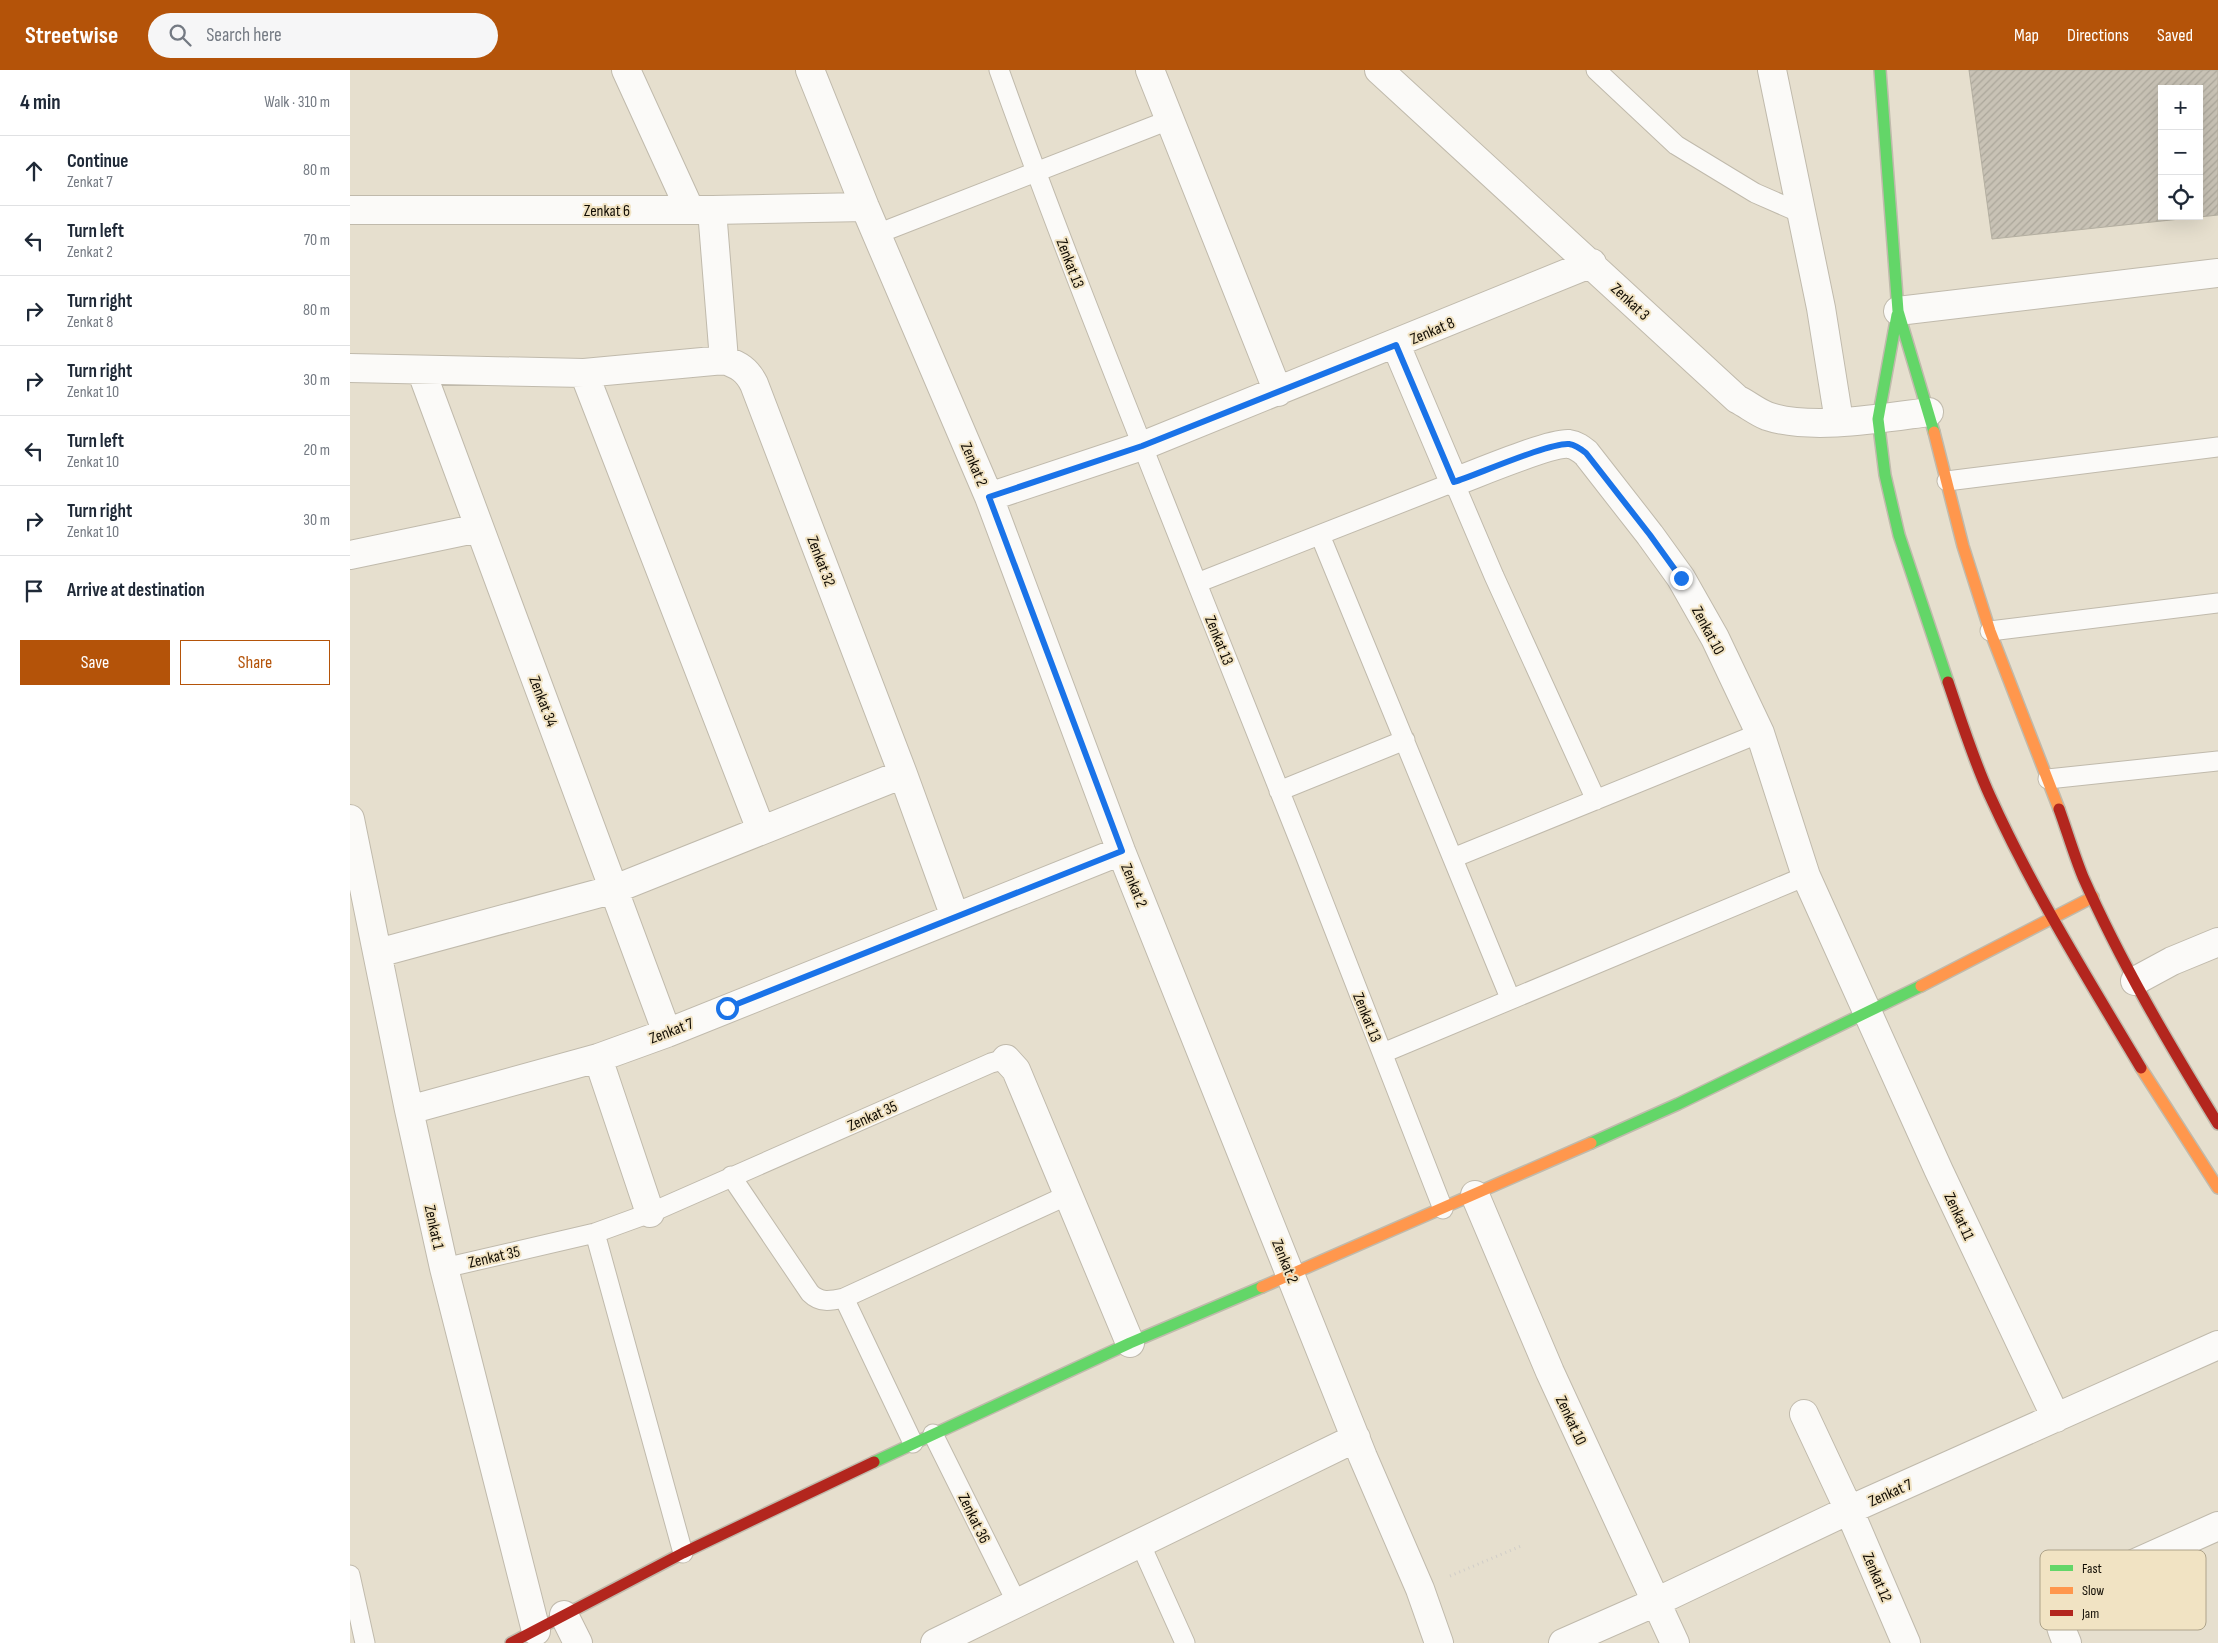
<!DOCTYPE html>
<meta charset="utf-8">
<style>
:root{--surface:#fff;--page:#f6f6f7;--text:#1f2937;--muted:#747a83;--line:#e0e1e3;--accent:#b45309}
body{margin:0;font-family:"Sofia Sans Condensed",sans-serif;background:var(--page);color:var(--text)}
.controls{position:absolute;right:15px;top:15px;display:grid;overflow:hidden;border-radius:0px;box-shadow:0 5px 20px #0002}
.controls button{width:45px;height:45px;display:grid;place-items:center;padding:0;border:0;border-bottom:1px solid var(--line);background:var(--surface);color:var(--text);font:25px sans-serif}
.stop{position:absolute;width:15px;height:15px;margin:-11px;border:4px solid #1a73e8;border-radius:50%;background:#fff}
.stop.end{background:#1a73e8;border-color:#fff;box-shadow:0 1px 5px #0008}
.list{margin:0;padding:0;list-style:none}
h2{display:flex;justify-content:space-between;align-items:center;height:65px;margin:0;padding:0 20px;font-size:21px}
h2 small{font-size:16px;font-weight:400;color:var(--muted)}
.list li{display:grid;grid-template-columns:32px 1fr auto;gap:15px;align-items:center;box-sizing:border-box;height:70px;padding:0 20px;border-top:1px solid var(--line)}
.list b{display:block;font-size:19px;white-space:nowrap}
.list p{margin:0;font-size:16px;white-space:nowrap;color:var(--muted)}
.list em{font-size:16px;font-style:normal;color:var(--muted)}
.actions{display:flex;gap:10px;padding:15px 20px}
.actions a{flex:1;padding:11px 0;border:1px solid var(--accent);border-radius:0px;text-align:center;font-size:18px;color:var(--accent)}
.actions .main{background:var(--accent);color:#fff}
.icon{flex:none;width:28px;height:28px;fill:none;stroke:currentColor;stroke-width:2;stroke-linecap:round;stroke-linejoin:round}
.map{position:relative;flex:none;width:1868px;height:1573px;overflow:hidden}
header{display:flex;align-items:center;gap:30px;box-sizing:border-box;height:70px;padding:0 25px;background:var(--accent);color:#fff}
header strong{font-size:24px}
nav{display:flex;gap:28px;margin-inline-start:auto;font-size:18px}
.search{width:350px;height:45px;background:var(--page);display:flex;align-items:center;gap:12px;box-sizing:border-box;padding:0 18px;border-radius:28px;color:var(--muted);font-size:19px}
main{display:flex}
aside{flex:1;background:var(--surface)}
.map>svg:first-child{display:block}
</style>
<header>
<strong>Streetwise</strong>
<div class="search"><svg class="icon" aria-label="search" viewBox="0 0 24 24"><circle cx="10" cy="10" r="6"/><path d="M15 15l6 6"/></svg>Search here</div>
<nav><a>Map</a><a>Directions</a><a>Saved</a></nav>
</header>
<main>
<aside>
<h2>4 min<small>Walk · 310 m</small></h2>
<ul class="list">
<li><svg class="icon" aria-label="ahead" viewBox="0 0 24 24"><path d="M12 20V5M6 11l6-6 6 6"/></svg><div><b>Continue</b><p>Zenkat 7</p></div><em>80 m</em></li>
<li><svg class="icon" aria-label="left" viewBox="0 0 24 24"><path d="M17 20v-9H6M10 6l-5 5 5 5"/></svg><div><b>Turn left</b><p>Zenkat 2</p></div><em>70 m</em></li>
<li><svg class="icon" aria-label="right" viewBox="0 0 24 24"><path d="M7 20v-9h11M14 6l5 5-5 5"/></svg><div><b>Turn right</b><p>Zenkat 8</p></div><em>80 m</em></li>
<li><svg class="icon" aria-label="right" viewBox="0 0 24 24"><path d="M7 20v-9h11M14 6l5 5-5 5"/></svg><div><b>Turn right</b><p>Zenkat 10</p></div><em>30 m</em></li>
<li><svg class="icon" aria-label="left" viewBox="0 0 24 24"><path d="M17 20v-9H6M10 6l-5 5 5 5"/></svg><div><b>Turn left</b><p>Zenkat 10</p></div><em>20 m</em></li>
<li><svg class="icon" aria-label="right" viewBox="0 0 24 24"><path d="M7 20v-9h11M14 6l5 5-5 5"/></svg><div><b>Turn right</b><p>Zenkat 10</p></div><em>30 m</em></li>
<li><svg class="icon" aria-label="arrive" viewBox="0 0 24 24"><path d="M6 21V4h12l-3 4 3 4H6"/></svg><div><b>Arrive at destination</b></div></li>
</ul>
<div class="actions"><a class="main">Save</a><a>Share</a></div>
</aside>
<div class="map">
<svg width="1868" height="1573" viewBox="0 0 1868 1573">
<defs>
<pattern id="building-hatch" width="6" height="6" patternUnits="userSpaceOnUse" patternTransform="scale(1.25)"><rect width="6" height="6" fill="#c8c2b5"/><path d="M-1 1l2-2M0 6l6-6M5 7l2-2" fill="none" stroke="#aba69a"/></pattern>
</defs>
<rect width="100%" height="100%" fill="#e6dfce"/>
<path fill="url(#building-hatch)" stroke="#b4afa1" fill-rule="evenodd" d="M 1619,0 L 1868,0 L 1868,145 L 1642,169 ZM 1812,19 L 1849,19 L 1849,146 L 1812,146 Z"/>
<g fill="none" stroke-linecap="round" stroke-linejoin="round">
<defs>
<path id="lane" d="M 649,0 C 711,174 780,344 848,516 C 931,723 1013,931 1093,1139
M 1246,0 L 1326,75 L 1405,123 L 1453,144
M 527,164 L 819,50
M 1597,411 L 1868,377
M 970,465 L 1160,928
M 847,513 L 1104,412 L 1144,506 L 1246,730
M 1640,561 L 1868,533
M 1698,709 L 1868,691
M 929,721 L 1055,670
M 1103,788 L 1410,663
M 1033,983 L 1456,806
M 381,1106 L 460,1223 C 470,1233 480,1231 494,1228 L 718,1125
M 245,1163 L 333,1483
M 94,1198 L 245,1163 L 300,1143 L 641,993 L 656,989
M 494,1228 L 563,1373
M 583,1364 L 667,1533
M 790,1473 L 835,1573
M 0,1505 L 15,1573"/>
<path id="street" d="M 276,0 L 340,140
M 460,0 L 515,137 L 639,427 L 771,781 L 1013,1387 L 1070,1519 L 1089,1573
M 800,0 L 928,322
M 1029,0 L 1387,329 C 1397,334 1407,342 1417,346 C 1461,361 1533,348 1579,342
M 1422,0 L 1471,238 L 1489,351
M 0,140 L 362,140 L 515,137
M 362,140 L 374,290 C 389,295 397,300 404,314 L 553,704 L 605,847
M 1548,241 L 1868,203
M 1046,275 L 1104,412 C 1126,404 1201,372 1219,374 C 1226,375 1231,379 1236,383 L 1300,465 L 1331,508 L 1365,568 L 1410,663 L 1456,806 L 1589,1101 L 1706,1348
M 0,298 L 234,303 L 374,290
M 71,300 L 317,963
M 234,303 L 411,760
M 639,427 L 792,376 L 1242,193
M 0,485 L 129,458
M 0,749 L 59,1040 L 94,1198 L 186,1561
M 28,883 L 265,819 L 553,704
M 1785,911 L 1822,891 L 1868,872
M 248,988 L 300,1143
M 656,989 L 666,1000 L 780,1273
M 59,1040 L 248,988 L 317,963 L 771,781
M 1125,1125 L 1200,1302 L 1325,1573
M 1454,1344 L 1499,1440 L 1556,1573
M 214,1545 L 228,1573
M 585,1573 L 1006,1368
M 1213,1573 L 1306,1532 L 1499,1440 L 1868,1275
M 1717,1573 C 1708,1552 1702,1536 1723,1521 L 1868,1456"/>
<path id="fast" d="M 1530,0 L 1548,241 L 1584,362
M 1547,245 L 1528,349 L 1535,405 L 1549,465 L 1598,612
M 1241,1073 L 1328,1034 L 1571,916
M 524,1392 L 780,1273 L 912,1217"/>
<path id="slow" d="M 1584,362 L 1613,476 L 1640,561 L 1709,739
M 1571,916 L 1743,827
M 1791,998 L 1868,1118
M 912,1217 L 1241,1073"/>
<path id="jam" d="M 1598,612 C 1611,650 1623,689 1640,726 C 1683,821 1738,909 1791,998
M 1709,739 C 1717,761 1724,785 1733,807 C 1771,893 1819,974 1868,1054
M 161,1573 L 333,1483 L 524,1392"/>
</defs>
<use href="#lane" stroke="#c0baac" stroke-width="21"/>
<use href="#street" stroke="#c0baac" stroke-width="30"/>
<use href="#fast" stroke="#c0baac" stroke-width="14"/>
<use href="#slow" stroke="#c0baac" stroke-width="14"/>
<use href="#jam" stroke="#c0baac" stroke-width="14"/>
<path stroke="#d0cdc8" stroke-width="3" stroke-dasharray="1 4" stroke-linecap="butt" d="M 1100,1506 L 1171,1476"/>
<use href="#lane" stroke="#fbfaf8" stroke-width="19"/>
<use href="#street" stroke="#fbfaf8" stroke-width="28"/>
<use href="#fast" stroke="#63d668" stroke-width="11"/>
<use href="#slow" stroke="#ff974d" stroke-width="11"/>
<use href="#jam" stroke="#b3261e" stroke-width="11"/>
</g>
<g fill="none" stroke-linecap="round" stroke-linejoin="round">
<path stroke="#1a73e8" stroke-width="6" d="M 377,938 L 772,781 L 639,427 L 792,376 L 1046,275 L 1104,412 C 1126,405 1201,372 1219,374 C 1226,375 1231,379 1236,383 L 1300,465 L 1331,508"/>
</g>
<g text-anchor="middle" stroke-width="4" stroke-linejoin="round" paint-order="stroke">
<g font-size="16" fill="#120d04" stroke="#f1e3c3">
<text x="257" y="146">Zenkat 6</text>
<text transform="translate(721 193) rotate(69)" y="6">Zenkat 13</text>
<text transform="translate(1281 231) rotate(43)" y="6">Zenkat 3</text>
<text transform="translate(1082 260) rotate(-23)" y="6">Zenkat 8</text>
<text transform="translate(625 394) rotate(67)" y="6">Zenkat 2</text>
<text transform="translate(472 491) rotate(69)" y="6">Zenkat 32</text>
<text transform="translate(1359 560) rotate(62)" y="6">Zenkat 10</text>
<text transform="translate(870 570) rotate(68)" y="6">Zenkat 13</text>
<text transform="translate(194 631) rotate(69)" y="6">Zenkat 34</text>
<text transform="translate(785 815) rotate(68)" y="6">Zenkat 2</text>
<text transform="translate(1018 947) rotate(68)" y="6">Zenkat 13</text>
<text transform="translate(321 960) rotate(-21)" y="6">Zenkat 7</text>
<text transform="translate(522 1045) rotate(-24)" y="6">Zenkat 35</text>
<text transform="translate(1610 1146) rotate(65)" y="6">Zenkat 11</text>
<text transform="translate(85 1157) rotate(78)" y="6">Zenkat 1</text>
<text transform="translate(144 1186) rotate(-13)" y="6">Zenkat 35</text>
<text transform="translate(936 1191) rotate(68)" y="6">Zenkat 2</text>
<text transform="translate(1222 1350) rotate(65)" y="6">Zenkat 10</text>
<text transform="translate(1540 1422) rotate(-24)" y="6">Zenkat 7</text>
<text transform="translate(625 1448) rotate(64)" y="6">Zenkat 36</text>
<text transform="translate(1528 1507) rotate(67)" y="6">Zenkat 12</text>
</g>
</g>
<rect x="1690" y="1480" width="166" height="80" rx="8" fill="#f1e3c3" stroke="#aea38a" stroke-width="1"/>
<rect x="1700" y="1495" width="23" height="6" fill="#63d668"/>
<rect x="1700" y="1517" width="23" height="7" fill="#ff974d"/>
<rect x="1700" y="1540" width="23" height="6" fill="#b3261e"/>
<g font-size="14" fill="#120d04">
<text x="1732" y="1503">Fast</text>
<text x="1732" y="1525">Slow</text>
<text x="1732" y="1548">Jam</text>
</g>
</svg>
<div class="controls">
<button>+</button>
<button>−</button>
<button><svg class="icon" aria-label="locate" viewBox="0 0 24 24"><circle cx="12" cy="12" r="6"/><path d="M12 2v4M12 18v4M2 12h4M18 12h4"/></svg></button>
</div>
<div class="stop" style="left:377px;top:938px"></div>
<div class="stop end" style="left:1331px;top:508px"></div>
</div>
</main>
